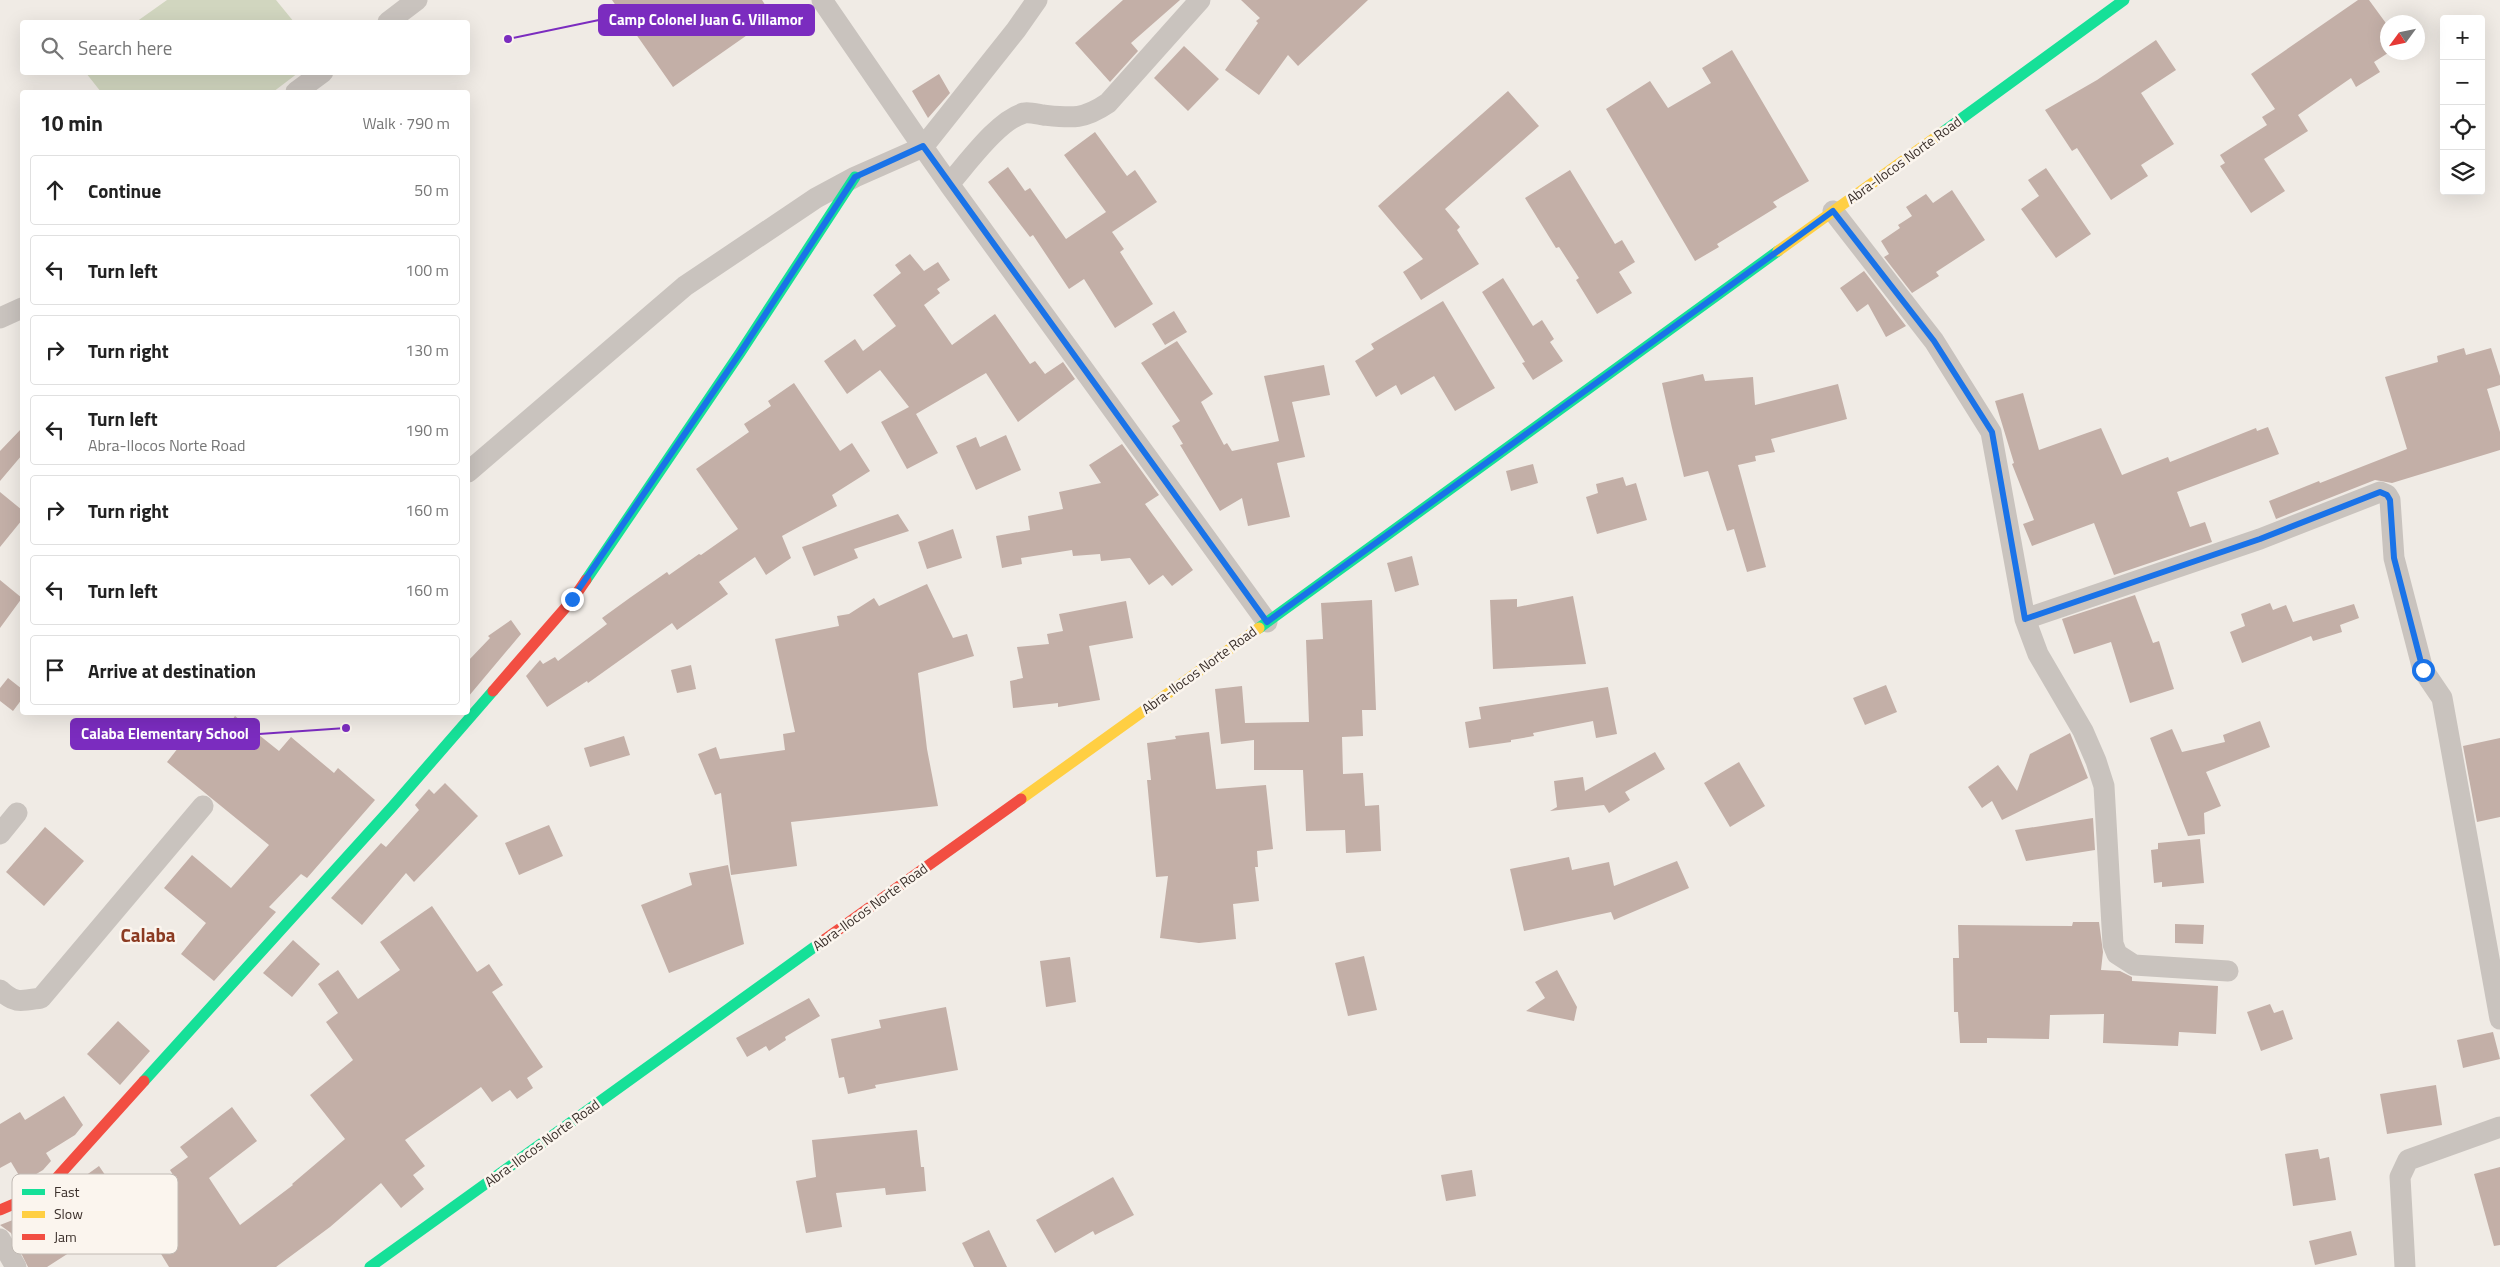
<!DOCTYPE html>
<meta charset="utf-8">
<style>
:root{--surface:#fff;--page:#f6f6f6;--text:#222;--muted:#767676;--line:#e0e0e0}
body{margin:0;font-family:"Titillium Web",sans-serif;background:var(--page);color:var(--text)}
.controls{position:absolute;right:15px;top:15px;display:grid;overflow:hidden;border-radius:5px;box-shadow:0 5px 20px #0002}
.controls button{width:45px;height:45px;display:grid;place-items:center;padding:0;border:0;border-bottom:1px solid var(--line);background:var(--surface);color:var(--text);font:25px sans-serif}
.compass{position:absolute;left:2380px;top:15px;width:45px;height:45px;border-radius:50%;background:var(--surface);box-shadow:0 5px 20px #0002;rotate:237deg}
.stop{position:absolute;width:15px;height:15px;margin:-11px;border:4px solid #1a73e8;border-radius:50%;background:#fff}
.stop.end{background:#1a73e8;border-color:#fff;box-shadow:0 1px 5px #0008}
.list{margin:0;padding:0;list-style:none}
h2{display:flex;justify-content:space-between;align-items:center;height:65px;margin:0;padding:0 20px;font-size:21px}
h2 small{font-size:16px;font-weight:400;color:var(--muted)}
.list li{display:grid;grid-template-columns:32px 1fr auto;gap:15px;align-items:center;box-sizing:border-box;height:70px;margin:0 10px 10px;padding:0 10px;border:1px solid var(--line);border-radius:5px}
.list b{display:block;font-size:19px;white-space:nowrap}
.list p{margin:0;font-size:16px;white-space:nowrap;color:var(--muted)}
.list em{font-size:16px;font-style:normal;color:var(--muted)}
.icon{flex:none;width:28px;height:28px;fill:none;stroke:currentColor;stroke-width:2;stroke-linecap:round;stroke-linejoin:round}
.map{position:relative;flex:none;width:2500px;height:1267px;overflow:hidden}
.search{position:absolute;background:var(--surface);box-shadow:0 5px 20px #0002;left:20px;top:20px;width:450px;height:55px;display:flex;align-items:center;gap:12px;box-sizing:border-box;padding:0 18px;border-radius:5px;color:var(--muted);font-size:19px}
.panel{position:absolute;background:var(--surface);box-shadow:0 5px 20px #0002;left:20px;top:90px;width:450px;height:625px;border-radius:5px}
.map>svg:first-child{display:block}
</style>
<div class="map">
<svg width="2500" height="1267" viewBox="0 0 2500 1267">
<rect width="100%" height="100%" fill="#f0ebe5"/>
<path fill="#d1d6bf" d="M 167,0 L 276,0 L 294,22 L 136,22 Z
M 86,73 L 298,73 L 273,92 L 101,92 Z"/>
<path fill="#c3afa7" d="M 612,0 L 762,0 L 773,17 L 673,87 Z
M 1123,0 L 1180,0 L 1131,43 L 1138,51 L 1110,82 L 1075,43 Z
M 1241,0 L 1368,0 L 1298,66 L 1288,55 L 1259,95 L 1225,70 L 1258,23 L 1256,21 L 1260,18 Z
M 2358,0 L 2369,0 L 2388,26 L 2388,53 L 2374,62 L 2380,72 L 2356,87 L 2351,78 L 2298,115 L 2308,131 L 2264,159 L 2285,191 L 2251,213 L 2220,166 L 2225,163 L 2220,155 L 2267,125 L 2262,117 L 2275,109 L 2251,74 Z
M 2156,40 L 2176,70 L 2141,93 L 2174,144 L 2141,165 L 2148,176 L 2111,200 L 2077,148 L 2072,151 L 2045,110 L 2097,80 Z
M 1184,46 L 1219,79 L 1188,111 L 1154,78 Z
M 1732,50 L 1809,181 L 1773,202 L 1777,207 L 1717,244 L 1719,247 L 1695,261 L 1606,109 L 1650,81 L 1668,108 L 1711,83 L 1702,68 Z
M 939,74 L 950,93 L 928,118 L 912,91 Z
M 1508,91 L 1539,126 L 1445,209 L 1460,227 L 1457,230 L 1479,264 L 1421,300 L 1403,272 L 1423,259 L 1378,206 Z
M 1095,132 L 1127,176 L 1135,170 L 1157,202 L 1112,232 L 1124,249 L 1120,252 L 1153,304 L 1115,328 L 1084,279 L 1069,289 L 1033,235 L 1030,237 L 988,182 L 1008,167 L 1025,191 L 1030,188 L 1066,239 L 1106,212 L 1064,155 Z
M 2046,168 L 2091,234 L 2056,258 L 2021,209 L 2039,196 L 2028,180 Z
M 1570,170 L 1615,244 L 1622,240 L 1635,262 L 1619,272 L 1632,293 L 1597,314 L 1576,280 L 1579,278 L 1559,247 L 1556,248 L 1525,198 Z
M 1952,190 L 1985,240 L 1936,272 L 1939,276 L 1912,293 L 1884,257 L 1889,254 L 1881,241 L 1900,228 L 1898,225 L 1912,216 L 1906,207 L 1926,194 L 1933,203 Z
M 910,254 L 924,271 L 938,262 L 950,280 L 937,289 L 940,293 L 924,305 L 952,345 L 995,314 L 1030,364 L 1035,361 L 1045,374 L 1063,362 L 1075,379 L 1018,422 L 986,373 L 916,414 L 938,453 L 907,469 L 881,422 L 909,407 L 880,370 L 847,394 L 824,361 L 855,339 L 863,351 L 896,326 L 873,295 L 901,273 L 895,265 Z
M 1864,271 L 1906,326 L 1886,337 L 1868,304 L 1857,312 L 1840,288 Z
M 1503,278 L 1533,326 L 1542,320 L 1554,339 L 1550,342 L 1563,361 L 1533,380 L 1522,363 L 1525,362 L 1482,292 Z
M 1443,301 L 1495,388 L 1455,411 L 1434,376 L 1401,395 L 1396,385 L 1376,397 L 1355,361 L 1374,349 L 1371,344 Z
M 1174,311 L 1187,332 L 1165,345 L 1152,324 Z
M 1177,341 L 1213,394 L 1201,402 L 1224,445 L 1227,443 L 1232,451 L 1279,441 L 1264,376 L 1324,365 L 1330,395 L 1292,402 L 1305,457 L 1277,463 L 1290,517 L 1248,526 L 1242,498 L 1220,511 L 1180,445 L 1183,444 L 1172,426 L 1180,421 L 1141,363 Z
M 2464,348 L 2466,355 L 2491,348 L 2500,376 L 2500,385 L 2487,389 L 2500,432 L 2500,450 L 2392,483 L 2375,480 L 2276,519 L 2269,501 L 2319,481 L 2320,483 L 2407,449 L 2385,377 L 2438,362 L 2437,356 Z
M 1703,374 L 1705,381 L 1753,377 L 1755,405 L 1838,384 L 1847,419 L 1771,439 L 1775,452 L 1755,456 L 1756,461 L 1738,465 L 1766,567 L 1747,572 L 1734,529 L 1727,531 L 1708,471 L 1684,477 L 1672,428 L 1662,383 Z
M 794,383 L 840,451 L 852,443 L 870,471 L 832,495 L 837,506 L 782,536 L 791,558 L 766,575 L 755,557 L 719,582 L 728,594 L 677,630 L 672,623 L 588,683 L 587,681 L 547,707 L 526,676 L 540,660 L 543,664 L 555,657 L 558,661 L 607,624 L 602,618 L 631,597 L 667,572 L 669,575 L 699,554 L 701,555 L 738,529 L 696,469 L 749,432 L 744,424 L 771,406 L 768,401 Z
M 2023,393 L 2039,450 L 2101,428 L 2122,475 L 2168,457 L 2170,462 L 2256,428 L 2257,431 L 2268,427 L 2279,454 L 2177,492 L 2190,527 L 2205,522 L 2212,542 L 2114,575 L 2094,523 L 2032,546 L 2023,524 L 2034,520 L 2012,464 L 2014,463 L 1995,401 Z
M 22,428 L 22,455 L 0,481 L 0,451 Z
M 1006,435 L 1021,470 L 976,490 L 956,446 L 976,437 L 980,447 Z
M 1122,444 L 1159,495 L 1145,504 L 1193,570 L 1172,586 L 1163,575 L 1149,585 L 1130,558 L 1101,561 L 1100,554 L 1073,556 L 1072,550 L 1021,558 L 1022,564 L 1002,568 L 996,536 L 1030,530 L 1028,516 L 1063,509 L 1059,492 L 1101,483 L 1089,465 Z
M 1533,464 L 1538,483 L 1511,491 L 1506,471 Z
M 1623,477 L 1626,486 L 1636,483 L 1647,520 L 1597,534 L 1586,497 L 1598,493 L 1596,484 Z
M 0,492 L 22,510 L 22,520 L 0,547 Z
M 898,514 L 909,531 L 854,549 L 858,558 L 814,576 L 802,547 Z
M 953,529 L 962,558 L 927,569 L 918,542 Z
M 1412,556 L 1419,585 L 1395,592 L 1387,563 Z
M 0,580 L 22,598 L 0,628 Z
M 927,584 L 953,638 L 967,634 L 974,656 L 918,673 L 927,749 L 938,806 L 791,822 L 797,866 L 731,875 L 721,793 L 715,795 L 698,754 L 716,747 L 720,759 L 785,750 L 783,734 L 795,732 L 775,639 L 839,626 L 837,616 L 849,614 L 874,598 L 879,606 Z
M 2135,595 L 2153,643 L 2159,641 L 2174,689 L 2130,703 L 2111,642 L 2074,654 L 2062,619 Z
M 1573,596 L 1586,664 L 1493,669 L 1490,600 L 1517,599 L 1517,607 Z
M 1372,600 L 1376,710 L 1362,710 L 1363,736 L 1342,737 L 1343,774 L 1363,773 L 1365,806 L 1379,805 L 1381,851 L 1346,853 L 1345,830 L 1306,831 L 1303,770 L 1254,770 L 1254,740 L 1221,744 L 1215,689 L 1242,686 L 1245,723 L 1309,722 L 1306,640 L 1323,639 L 1321,603 Z
M 1126,601 L 1133,638 L 1089,646 L 1100,700 L 1058,707 L 1058,703 L 1013,708 L 1010,681 L 1023,678 L 1017,647 L 1049,644 L 1047,634 L 1063,631 L 1059,614 Z
M 2270,603 L 2273,610 L 2286,605 L 2293,622 L 2354,604 L 2359,618 L 2340,625 L 2342,632 L 2313,641 L 2311,636 L 2242,663 L 2230,632 L 2245,626 L 2241,614 Z
M 511,620 L 521,634 L 468,697 L 468,661 L 490,638 L 488,636 Z
M 691,665 L 696,689 L 677,693 L 671,670 Z
M 8,678 L 22,689 L 22,699 L 13,711 L 0,701 L 0,688 Z
M 1886,685 L 1897,712 L 1865,725 L 1853,698 Z
M 1608,687 L 1617,734 L 1596,738 L 1593,721 L 1533,733 L 1534,736 L 1511,740 L 1511,742 L 1469,748 L 1465,722 L 1481,719 L 1479,707 Z
M 235,716 L 279,751 L 291,737 L 334,773 L 338,768 L 375,800 L 307,878 L 301,874 L 269,907 L 276,912 L 214,981 L 181,954 L 206,923 L 164,888 L 192,855 L 231,888 L 269,845 L 167,762 L 197,724 L 218,740 Z
M 2260,721 L 2270,747 L 2206,772 L 2221,806 L 2204,813 L 2205,834 L 2188,836 L 2150,738 L 2172,729 L 2182,752 L 2225,742 L 2223,735 Z
M 1209,732 L 1216,789 L 1266,785 L 1273,849 L 1257,851 L 1258,867 L 1255,867 L 1259,901 L 1233,904 L 1236,939 L 1199,943 L 1160,938 L 1168,876 L 1156,877 L 1147,780 L 1151,780 L 1147,743 L 1176,739 L 1175,736 Z
M 2070,733 L 2088,778 L 2002,820 L 1992,801 L 1982,808 L 1968,787 L 1998,765 L 2017,791 L 2030,754 Z
M 624,736 L 630,755 L 590,767 L 584,748 Z
M 2500,738 L 2500,817 L 2477,822 L 2463,746 Z
M 1655,752 L 1665,769 L 1625,792 L 1630,800 L 1609,813 L 1604,805 L 1550,811 L 1557,807 L 1554,781 L 1583,777 L 1585,791 Z
M 1739,762 L 1765,806 L 1730,827 L 1704,783 Z
M 445,783 L 478,816 L 414,882 L 406,873 L 362,925 L 331,898 L 381,843 L 386,847 L 419,810 L 415,805 L 429,789 L 434,794 Z
M 2093,818 L 2095,850 L 2026,861 L 2015,830 Z
M 549,825 L 563,856 L 519,875 L 505,843 Z
M 45,827 L 84,861 L 44,906 L 6,872 Z
M 2200,839 L 2204,883 L 2162,887 L 2162,882 L 2154,883 L 2151,850 L 2158,849 L 2158,843 Z
M 1569,857 L 1572,870 L 1609,862 L 1614,886 L 1677,861 L 1689,888 L 1614,920 L 1611,912 L 1524,931 L 1510,869 Z
M 728,865 L 744,944 L 669,973 L 641,905 L 692,885 L 689,873 Z
M 432,906 L 477,972 L 489,964 L 503,985 L 492,992 L 543,1067 L 527,1078 L 533,1088 L 517,1099 L 510,1090 L 492,1102 L 481,1087 L 405,1140 L 425,1166 L 413,1175 L 424,1189 L 401,1208 L 381,1183 L 330,1227 L 276,1267 L 169,1267 L 136,1213 L 172,1191 L 169,1187 L 177,1181 L 170,1170 L 188,1157 L 180,1147 L 232,1107 L 257,1141 L 209,1178 L 240,1225 L 293,1185 L 292,1184 L 345,1139 L 310,1095 L 353,1060 L 326,1022 L 338,1013 L 318,984 L 338,970 L 358,999 L 400,970 L 380,942 Z
M 2073,922 L 2099,922 L 2103,952 L 2101,970 L 2120,971 L 2132,977 L 2132,981 L 2218,986 L 2216,1034 L 2179,1032 L 2178,1046 L 2103,1043 L 2104,1014 L 2050,1015 L 2049,1039 L 1987,1038 L 1987,1043 L 1960,1043 L 1958,1012 L 1954,1012 L 1953,958 L 1959,958 L 1958,925 L 2072,926 Z
M 2175,924 L 2204,925 L 2203,944 L 2175,943 Z
M 293,940 L 320,964 L 292,997 L 263,973 Z
M 1364,956 L 1377,1010 L 1348,1016 L 1335,963 Z
M 1070,957 L 1076,1002 L 1046,1007 L 1040,961 Z
M 1557,970 L 1577,1007 L 1574,1021 L 1526,1011 L 1545,998 L 1535,982 Z
M 809,998 L 820,1016 L 785,1037 L 786,1040 L 769,1051 L 766,1046 L 747,1057 L 736,1038 Z
M 2270,1004 L 2274,1013 L 2283,1010 L 2293,1039 L 2261,1051 L 2247,1012 Z
M 946,1007 L 958,1070 L 875,1085 L 876,1088 L 848,1094 L 844,1077 L 839,1078 L 831,1039 L 881,1028 L 879,1020 Z
M 118,1021 L 150,1051 L 120,1085 L 87,1054 Z
M 2493,1032 L 2500,1059 L 2463,1068 L 2457,1040 Z
M 2436,1085 L 2442,1125 L 2387,1134 L 2380,1094 Z
M 64,1096 L 83,1125 L 75,1135 L 46,1153 L 51,1161 L 43,1170 L 23,1182 L 11,1162 L 0,1168 L 0,1124 L 20,1112 L 25,1120 Z
M 917,1130 L 921,1167 L 924,1167 L 926,1191 L 886,1195 L 885,1188 L 836,1193 L 842,1227 L 806,1233 L 796,1181 L 816,1177 L 812,1140 Z
M 2318,1149 L 2320,1159 L 2329,1157 L 2336,1200 L 2293,1206 L 2285,1154 Z
M 99,1166 L 131,1213 L 47,1267 L 28,1267 L 11,1233 L 0,1225 L 36,1211 Z
M 2500,1167 L 2500,1245 L 2494,1246 L 2474,1174 Z
M 1472,1170 L 1476,1196 L 1446,1201 L 1441,1175 Z
M 1113,1177 L 1134,1215 L 1095,1235 L 1093,1231 L 1055,1253 L 1036,1220 Z
M 989,1230 L 1007,1267 L 974,1267 L 962,1243 Z
M 2351,1231 L 2357,1255 L 2315,1265 L 2309,1241 Z"/>
<g fill="none" stroke-linecap="round" stroke-linejoin="round">
<path stroke="#c9c3be" stroke-width="21" d="M 1200,0 L 1108,103 C 1083,120 1072,118 1043,115 C 1037,114 1029,112 1024,113 C 998,120 967,164 949,184 L 1267,622
M 388,22 L 417,0
M 296,92 L 323,72
M 949,184 L 923,147 L 1016,30 L 1037,0
M 1833,211 L 1934,341 L 1991,432 L 2025,619 L 2038,654 L 2083,731 L 2096,761 L 2104,786 L 2113,944 L 2117,954 L 2134,965 L 2228,971
M 0,318 L 22,308
M 468,472 L 685,286 L 816,198 L 855,177 L 923,147 L 822,0
M 2025,619 L 2260,539 L 2380,492 L 2387,495 L 2390,500 L 2394,558 L 2423,670 L 2442,698 L 2500,1019
M 0,834 L 17,813
M 0,990 C 15,1004 21,1001 41,998 L 203,806
M 0,1239 L 16,1267
M 2405,1267 L 2400,1177 L 2408,1160 L 2500,1127"/>
<path stroke="#16e098" stroke-width="11" d="M 1943,132 L 2124,0
M 586,580 L 740,353 L 855,177
M 1259,628 L 1778,251
M 144,1081 L 393,806 L 493,691
M 370,1267 L 824,940"/>
<path stroke="#ffcf43" stroke-width="11" d="M 1778,251 L 1943,132
M 1021,799 L 1259,628"/>
<path stroke="#f24e42" stroke-width="11" d="M 493,691 L 573,599 L 586,580
M 824,940 L 1021,799
M 0,1210 L 28,1198 L 53,1182 L 144,1081"/>
</g>
<g fill="none" stroke-linecap="round" stroke-linejoin="round">
<path stroke="#1a73e8" stroke-width="6" d="M 572,599 L 740,353 L 855,177 L 923,146 L 1267,622 L 1833,211 L 1934,341 L 1992,432 L 2025,619 L 2260,539 L 2380,492 L 2387,495 L 2390,500 L 2394,558 L 2423,670"/>
</g>
<g text-anchor="middle" stroke-width="5" stroke-linejoin="round" paint-order="stroke">
<g font-size="14" fill="#3b302b" stroke="#fbf5ee">
<text transform="translate(1904 160) rotate(-36)" y="5">Abra-Ilocos Norte Road</text>
<text transform="translate(1199 670) rotate(-36)" y="5">Abra-Ilocos Norte Road</text>
<text transform="translate(870 907) rotate(-36)" y="5">Abra-Ilocos Norte Road</text>
<text transform="translate(542 1143) rotate(-36)" y="5">Abra-Ilocos Norte Road</text>
</g>
<g font-size="19" font-weight="bold" fill="#8c3b22" stroke="#fbf5ee">
<text x="148" y="942">Calaba</text>
</g>
</g>
<rect x="12" y="1174" width="166" height="80" rx="8" fill="#fbf5ee" stroke="#c1bab4" stroke-width="1"/>
<rect x="22" y="1189" width="23" height="6" fill="#16e098"/>
<rect x="22" y="1211" width="23" height="7" fill="#ffcf43"/>
<rect x="22" y="1234" width="23" height="6" fill="#f24e42"/>
<g font-size="14" fill="#3b302b">
<text x="54" y="1197">Fast</text>
<text x="54" y="1219">Slow</text>
<text x="54" y="1242">Jam</text>
</g>
<path fill="none" stroke="#7b2cbf" stroke-width="2" d="M508 39L599 20M346 728L259 734"/>
<g fill="#7b2cbf" stroke="#fbf5ee" stroke-width="2">
<circle cx="508" cy="39" r="5"/>
<circle cx="346" cy="728" r="5"/>
</g>
<g fill="#7b2cbf" stroke="#7b2cbf" stroke-width="2">
<rect x="599" y="5" width="215" height="30" rx="5"/>
<rect x="71" y="719" width="188" height="30" rx="5"/>
</g>
<g font-size="15" text-anchor="middle" font-weight="bold" fill="#fff">
<text x="706" y="25">Camp Colonel Juan G. Villamor</text>
<text x="165" y="739">Calaba Elementary School</text>
</g>
</svg>
<div class="controls">
<button>+</button>
<button>−</button>
<button><svg class="icon" aria-label="locate" viewBox="0 0 24 24"><circle cx="12" cy="12" r="6"/><path d="M12 2v4M12 18v4M2 12h4M18 12h4"/></svg></button>
<button><svg class="icon" aria-label="layers" viewBox="0 0 24 24"><path d="M12 4l9 5-9 5-9-5zM3 14l9 5 9-5"/></svg></button>
</div>
<svg class="compass" viewBox="-18 -18 36 36"><path d="M0-13l5 13h-10z" fill="#e53935"/><path d="M0 13l5-13h-10z" fill="#767676"/></svg>
<div class="stop" style="left:2423px;top:670px"></div>
<div class="stop end" style="left:572px;top:599px"></div>
<div class="search"><svg class="icon" aria-label="search" viewBox="0 0 24 24"><circle cx="10" cy="10" r="6"/><path d="M15 15l6 6"/></svg>Search here</div>
<section class="panel">
<h2>10 min<small>Walk · 790 m</small></h2>
<ul class="list">
<li><svg class="icon" aria-label="ahead" viewBox="0 0 24 24"><path d="M12 20V5M6 11l6-6 6 6"/></svg><div><b>Continue</b></div><em>50 m</em></li>
<li><svg class="icon" aria-label="left" viewBox="0 0 24 24"><path d="M17 20v-9H6M10 6l-5 5 5 5"/></svg><div><b>Turn left</b></div><em>100 m</em></li>
<li><svg class="icon" aria-label="right" viewBox="0 0 24 24"><path d="M7 20v-9h11M14 6l5 5-5 5"/></svg><div><b>Turn right</b></div><em>130 m</em></li>
<li><svg class="icon" aria-label="left" viewBox="0 0 24 24"><path d="M17 20v-9H6M10 6l-5 5 5 5"/></svg><div><b>Turn left</b><p>Abra-Ilocos Norte Road</p></div><em>190 m</em></li>
<li><svg class="icon" aria-label="right" viewBox="0 0 24 24"><path d="M7 20v-9h11M14 6l5 5-5 5"/></svg><div><b>Turn right</b></div><em>160 m</em></li>
<li><svg class="icon" aria-label="left" viewBox="0 0 24 24"><path d="M17 20v-9H6M10 6l-5 5 5 5"/></svg><div><b>Turn left</b></div><em>160 m</em></li>
<li><svg class="icon" aria-label="arrive" viewBox="0 0 24 24"><path d="M6 21V4h12l-3 4 3 4H6"/></svg><div><b>Arrive at destination</b></div></li>
</ul>
</section>
</div>
